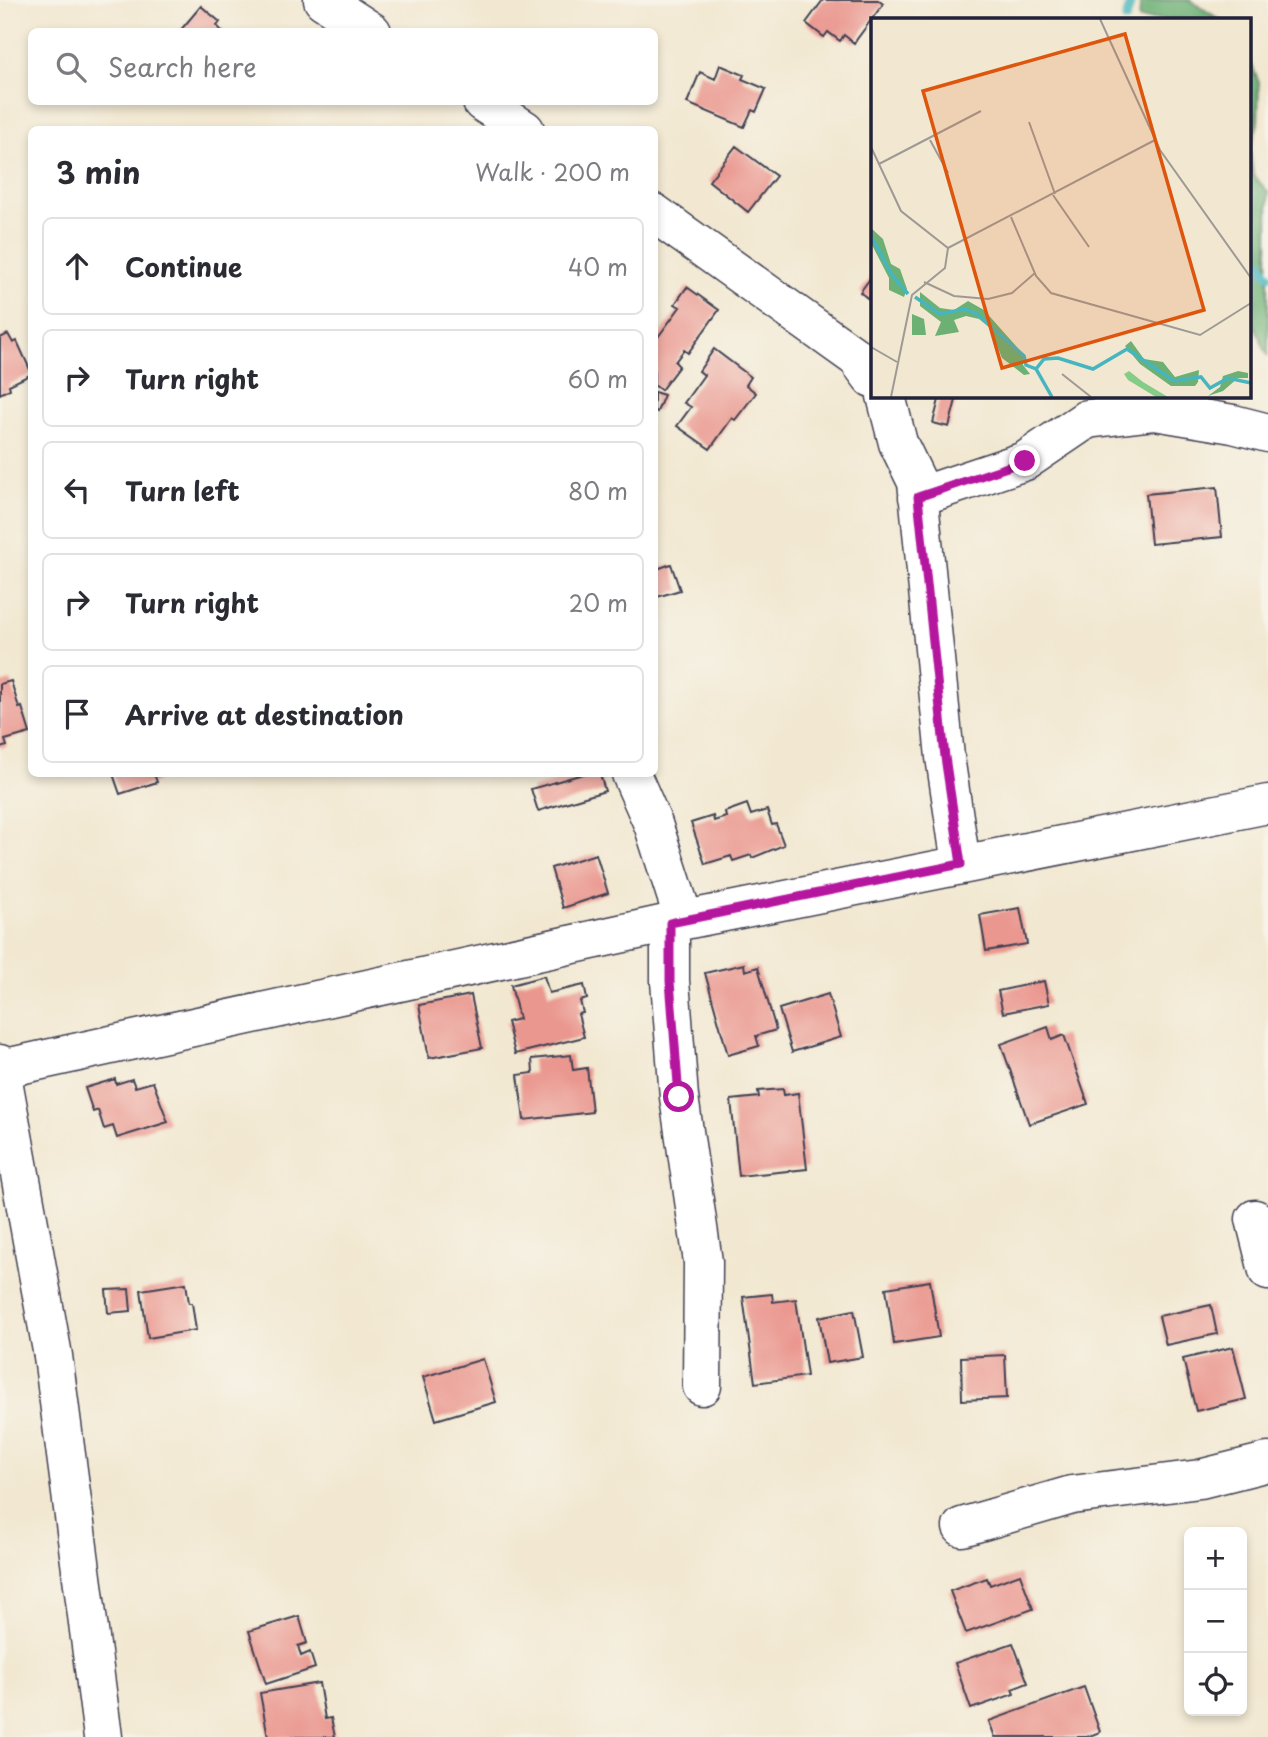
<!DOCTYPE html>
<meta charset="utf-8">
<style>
:root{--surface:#fff;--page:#f2f2f3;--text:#2b2b33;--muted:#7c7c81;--line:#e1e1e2}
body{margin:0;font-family:"Playpen Sans",sans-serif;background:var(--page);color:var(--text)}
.controls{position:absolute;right:21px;bottom:21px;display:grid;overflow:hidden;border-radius:10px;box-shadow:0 4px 10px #0003}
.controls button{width:63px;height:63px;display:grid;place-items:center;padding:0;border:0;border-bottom:2px solid var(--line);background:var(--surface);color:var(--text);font:35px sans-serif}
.stop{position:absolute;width:21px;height:21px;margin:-16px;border:5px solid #b5179e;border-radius:50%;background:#fff}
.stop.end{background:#b5179e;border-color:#fff;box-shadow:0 2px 7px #0008}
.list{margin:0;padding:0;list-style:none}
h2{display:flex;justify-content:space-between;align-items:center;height:91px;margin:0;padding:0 28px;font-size:30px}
h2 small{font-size:23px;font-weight:400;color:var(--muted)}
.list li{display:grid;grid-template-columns:46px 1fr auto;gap:21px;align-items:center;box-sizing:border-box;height:98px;margin:0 14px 14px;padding:0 14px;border:2px solid var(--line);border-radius:10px}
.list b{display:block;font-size:26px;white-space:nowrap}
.list em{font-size:23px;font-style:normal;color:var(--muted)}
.icon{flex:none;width:38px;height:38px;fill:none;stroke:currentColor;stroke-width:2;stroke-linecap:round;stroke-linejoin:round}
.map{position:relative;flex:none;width:1268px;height:1737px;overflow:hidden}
.search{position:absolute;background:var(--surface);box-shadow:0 4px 10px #0003;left:28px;top:28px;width:630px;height:77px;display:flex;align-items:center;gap:18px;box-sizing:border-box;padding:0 24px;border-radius:10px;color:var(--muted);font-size:26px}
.panel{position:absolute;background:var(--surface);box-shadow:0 4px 10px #0003;left:28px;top:126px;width:630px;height:651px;border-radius:10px}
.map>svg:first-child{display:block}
</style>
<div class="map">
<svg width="1268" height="1737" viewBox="0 0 1268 1737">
<rect width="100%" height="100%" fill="#f7f3e8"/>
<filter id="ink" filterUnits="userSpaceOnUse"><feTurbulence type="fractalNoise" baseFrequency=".0143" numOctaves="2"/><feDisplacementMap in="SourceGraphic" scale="14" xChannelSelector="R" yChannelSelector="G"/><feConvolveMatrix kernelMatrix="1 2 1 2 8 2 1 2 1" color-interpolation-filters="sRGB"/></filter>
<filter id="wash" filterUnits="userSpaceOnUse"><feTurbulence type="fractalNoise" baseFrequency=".00686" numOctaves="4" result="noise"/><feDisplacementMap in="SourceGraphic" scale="28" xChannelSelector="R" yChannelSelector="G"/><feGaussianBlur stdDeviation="1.57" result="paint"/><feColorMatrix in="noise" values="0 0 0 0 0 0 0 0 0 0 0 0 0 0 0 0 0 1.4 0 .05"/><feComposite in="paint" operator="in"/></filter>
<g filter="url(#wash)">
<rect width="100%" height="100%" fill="#f2e8d1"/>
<path fill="#6cb074" stroke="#476958" stroke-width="2" d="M 1141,0 L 1189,0 L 1219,19 L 1139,19 Z
M 1249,58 L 1259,83 L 1258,123 L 1250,150 L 1253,175 L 1268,192 L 1268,356 L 1249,314 Z"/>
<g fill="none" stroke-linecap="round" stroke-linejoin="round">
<path stroke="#46b5bf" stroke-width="9" d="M 1126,19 L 1130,5 L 1128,0
M 1249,245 L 1268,275"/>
</g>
<g id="blocks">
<path fill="#ea978f" d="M 823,0 L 878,0 L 883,4 L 854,43 L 844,35 L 840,41 L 828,32 L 824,37 L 806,23 Z
M 201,6 L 220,22 L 217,26 L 223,32 L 179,32 Z
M 720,65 L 744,75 L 742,79 L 766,89 L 756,112 L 752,110 L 744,127 L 687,103 L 700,72 L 715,79 Z
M 736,146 L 776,176 L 748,212 L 709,181 Z
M 872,276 L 872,302 L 860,292 Z
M 687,287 L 719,310 L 688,353 L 684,350 L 675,362 L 679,366 L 661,390 L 654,385 L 654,335 L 658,337 L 680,307 L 675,304 Z
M 8,334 L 13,343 L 17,341 L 32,374 L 9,385 L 10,389 L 0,394 L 0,338 Z
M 714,349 L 751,377 L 746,385 L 756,393 L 735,420 L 732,418 L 710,449 L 677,426 L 691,407 L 684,403 L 704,375 L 699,371 Z
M 654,392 L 664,395 L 657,412 L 654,411 Z
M 940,396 L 957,396 L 949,427 L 933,423 Z
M 1217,487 L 1222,537 L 1151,544 L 1146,494 Z
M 671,564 L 680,590 L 654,598 L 654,570 Z
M 11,681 L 19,708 L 22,707 L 30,733 L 5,740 L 7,746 L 0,748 L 0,684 Z
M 113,774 L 154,774 L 157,782 L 120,794 Z
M 583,774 L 600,774 L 605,791 L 538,811 L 531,789 Z
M 747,804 L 751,815 L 767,810 L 772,825 L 776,824 L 784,845 L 752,858 L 751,855 L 733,861 L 731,856 L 705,864 L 691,823 L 713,816 L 714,821 L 726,817 L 725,812 Z
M 596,854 L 608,893 L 563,908 L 551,868 Z
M 1020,908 L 1027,944 L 986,951 L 980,915 Z
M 744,964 L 745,971 L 758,967 L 776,1030 L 756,1036 L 759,1046 L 728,1055 L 705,973 Z
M 544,976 L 549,993 L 584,985 L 587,999 L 580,1001 L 583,1013 L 578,1014 L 584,1037 L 515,1054 L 507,1022 L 519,1019 L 511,985 Z
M 1044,981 L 1049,1004 L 1003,1013 L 998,991 Z
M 828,994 L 841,1037 L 792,1052 L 779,1009 Z
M 471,995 L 482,1048 L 429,1058 L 419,1005 Z
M 1048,1027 L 1052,1040 L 1064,1035 L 1088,1104 L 1029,1124 L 1001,1044 Z
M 571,1055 L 573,1070 L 587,1068 L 592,1112 L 524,1120 L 518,1075 L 533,1073 L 532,1059 Z
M 115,1079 L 116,1084 L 132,1079 L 135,1087 L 153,1082 L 168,1122 L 117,1138 L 113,1126 L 104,1129 L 98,1110 L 93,1112 L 85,1088 Z
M 783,1089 L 784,1095 L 798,1093 L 807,1169 L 739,1176 L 731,1100 L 759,1097 L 758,1091 Z
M 930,1281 L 939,1337 L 894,1344 L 886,1288 Z
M 186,1283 L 189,1303 L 192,1303 L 196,1330 L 148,1338 L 141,1290 Z
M 129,1289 L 131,1311 L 108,1313 L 106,1290 Z
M 772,1294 L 773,1302 L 796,1299 L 807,1376 L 755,1383 L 743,1297 Z
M 1211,1305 L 1217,1334 L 1166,1345 L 1159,1316 Z
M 854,1310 L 863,1357 L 827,1363 L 819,1317 Z
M 1233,1347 L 1246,1399 L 1196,1411 L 1183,1359 Z
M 1005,1355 L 1007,1398 L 962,1400 L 961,1357 Z
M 483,1359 L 496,1402 L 436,1420 L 423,1377 Z
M 1020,1574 L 1033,1609 L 966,1633 L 950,1591 L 987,1578 L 990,1585 Z
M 299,1616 L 307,1643 L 298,1646 L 301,1656 L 310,1652 L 315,1668 L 266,1684 L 249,1631 Z
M 1013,1643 L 1028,1683 L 1012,1689 L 1014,1694 L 971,1709 L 955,1663 Z
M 319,1683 L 325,1719 L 331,1718 L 335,1737 L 268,1737 L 260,1693 Z
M 1084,1687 L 1100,1732 L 1087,1737 L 995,1737 L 989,1721 Z"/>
</g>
</g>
<g filter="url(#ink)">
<use href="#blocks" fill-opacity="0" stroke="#414052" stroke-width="2"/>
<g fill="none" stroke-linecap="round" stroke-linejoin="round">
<defs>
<path id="minor" d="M 323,0 L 372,32
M 482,102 L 525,130
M 654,213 L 857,358 L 872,378
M 886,396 L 898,443 L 917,482 L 945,757 L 961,864
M 918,497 L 1025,461 L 1087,419 L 1155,411 L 1233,424 L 1268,433
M 631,774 L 653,824 L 684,920
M 670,923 L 670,981 L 679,1097 L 703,1262 L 702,1386
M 0,1064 L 53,1356 L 103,1737
M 1,1069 L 670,923 L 1268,804
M 1255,1219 L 1268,1271
M 962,1527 L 1072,1495 L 1200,1479 L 1268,1462"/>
</defs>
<use href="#minor" stroke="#414052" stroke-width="41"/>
<use href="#minor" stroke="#fff" stroke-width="38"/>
</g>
</g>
<g fill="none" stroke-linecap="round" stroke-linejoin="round" filter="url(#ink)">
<path stroke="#b5179e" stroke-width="9" d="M 679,1097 L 670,981 L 670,923 L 961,864 L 945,757 L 918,497 L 1025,461"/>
</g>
<g transform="translate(871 18)">
<rect width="380" height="380" fill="#f2e8d1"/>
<path d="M 258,353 L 272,364 L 297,379 L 285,379 L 257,362 L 253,356 Z" fill="#85cc88"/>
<path d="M 0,210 L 12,221 L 20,246 L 29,251 L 36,271 L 33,279 L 18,272 L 18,260 L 0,225 ZM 49,274 L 69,290 L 83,292 L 97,283 L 113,292 L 152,336 L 152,347 L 159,356 L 153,357 L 131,340 L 119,310 L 108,301 L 95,298 L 83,302 L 88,314 L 64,318 L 70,304 L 49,288 ZM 41,296 L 53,301 L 55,317 L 41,317 ZM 260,323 L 273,341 L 292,344 L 304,359 L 328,352 L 327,364 L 324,368 L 300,368 L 269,346 L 254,328 ZM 367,353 L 377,355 L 377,360 L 367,360 L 352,373 L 337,378 L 349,369 L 352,358 Z" fill="#6cb074"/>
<path fill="none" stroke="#46b5bf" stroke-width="3.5" d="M 0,218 L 21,257 L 37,276M 44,279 L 69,296 L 94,291 L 106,296 L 153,338 L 155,347 L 165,351 L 181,379M 165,351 L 173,341 L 187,340 L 222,351 L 256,331 L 303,363 L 330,359 L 339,370 L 357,360 L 380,365"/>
<path fill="none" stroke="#9f9995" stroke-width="2" d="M 229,1 L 289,132 L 380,260M 158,104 L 184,176M 59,122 L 77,155M 0,129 L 30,193 L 77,230 L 284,122M 8,146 L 110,93M 182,177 L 218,229M 140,199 L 165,258 L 180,275 L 329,317 L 380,285M 53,264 L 83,278 L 117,281 L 141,275 L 164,255M 0,329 L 26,344M 191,356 L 220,379M 20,379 L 41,277 L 74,250 L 77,230"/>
<path fill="#de560e" fill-opacity="0.15" stroke="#de560e" stroke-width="3.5" d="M 254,16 L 333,292 L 131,350 L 52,73 Z"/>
<rect width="380" height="380" fill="none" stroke="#22223b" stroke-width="3.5"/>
</g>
</svg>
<div class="controls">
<button>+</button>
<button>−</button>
<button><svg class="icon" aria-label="locate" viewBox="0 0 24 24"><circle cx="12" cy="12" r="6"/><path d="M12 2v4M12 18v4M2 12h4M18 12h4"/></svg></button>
</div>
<div class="stop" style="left:679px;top:1097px"></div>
<div class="stop end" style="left:1025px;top:461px"></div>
<div class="search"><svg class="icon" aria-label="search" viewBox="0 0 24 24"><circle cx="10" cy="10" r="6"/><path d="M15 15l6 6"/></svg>Search here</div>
<section class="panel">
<h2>3 min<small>Walk · 200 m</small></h2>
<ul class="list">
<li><svg class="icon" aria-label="ahead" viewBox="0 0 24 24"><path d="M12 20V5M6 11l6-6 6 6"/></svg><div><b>Continue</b></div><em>40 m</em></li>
<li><svg class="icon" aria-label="right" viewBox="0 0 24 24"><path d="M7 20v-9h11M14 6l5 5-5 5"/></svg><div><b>Turn right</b></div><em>60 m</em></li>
<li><svg class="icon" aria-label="left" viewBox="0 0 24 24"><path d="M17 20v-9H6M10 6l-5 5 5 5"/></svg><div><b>Turn left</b></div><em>80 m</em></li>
<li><svg class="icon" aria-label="right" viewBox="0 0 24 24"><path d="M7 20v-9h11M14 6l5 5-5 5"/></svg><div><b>Turn right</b></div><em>20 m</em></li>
<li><svg class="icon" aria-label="arrive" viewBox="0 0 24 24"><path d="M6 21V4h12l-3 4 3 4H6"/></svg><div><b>Arrive at destination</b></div></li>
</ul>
</section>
</div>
